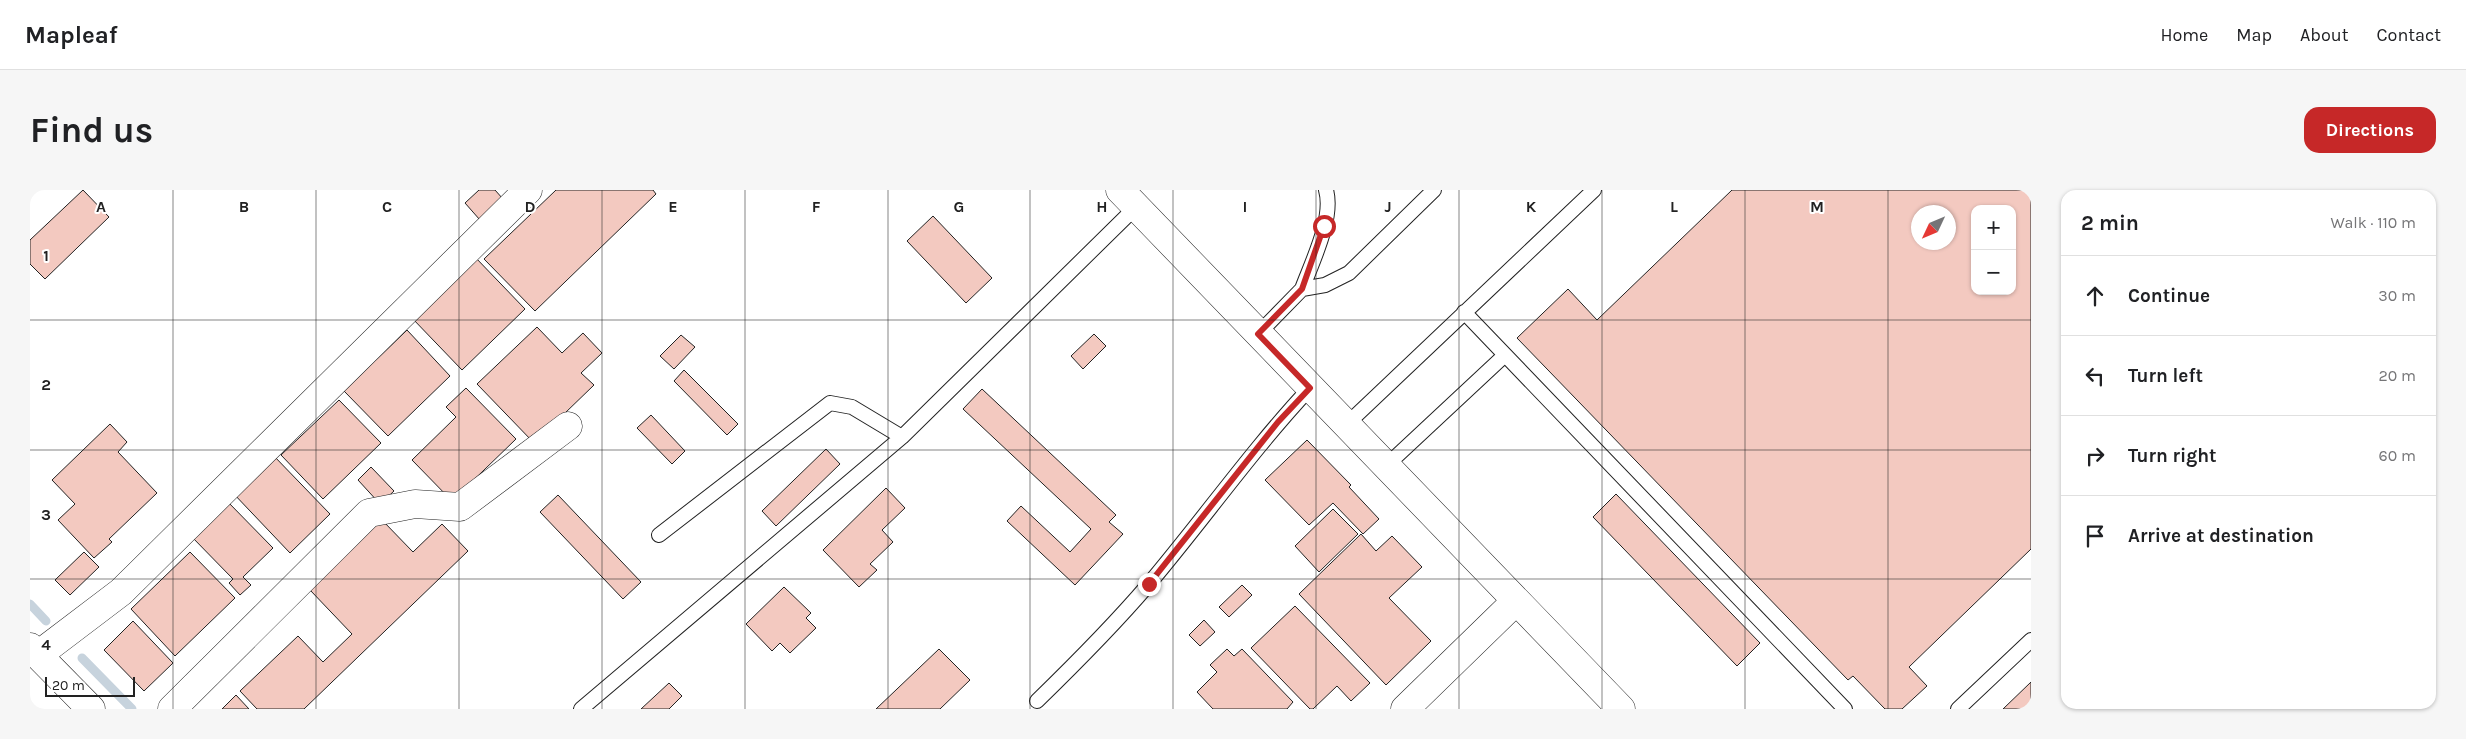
<!DOCTYPE html>
<meta charset="utf-8">
<style>
:root{--surface:#fff;--page:#f6f6f6;--text:#202124;--muted:#757577;--line:#e0e0e0;--accent:#c62828}
body{margin:0;font-family:Karla,sans-serif;background:var(--page);color:var(--text)}
.controls{position:absolute;right:15px;top:15px;display:grid;overflow:hidden;border-radius:10px;box-shadow:0 1px 4px #0004}
.controls button{width:45px;height:45px;display:grid;place-items:center;padding:0;border:0;border-bottom:1px solid var(--line);background:var(--surface);color:var(--text);font:25px sans-serif}
.compass{position:absolute;left:1881px;top:15px;width:45px;height:45px;border-radius:50%;background:var(--surface);box-shadow:0 1px 4px #0004;rotate:226deg}
.scale{position:absolute;left:15px;bottom:12px;width:90px;box-sizing:border-box;padding-left:5px;border:2px solid #222;border-top:0;font-size:14px;line-height:18px;white-space:nowrap;color:#222;-webkit-text-stroke:4px #fff;paint-order:stroke}
.stop{position:absolute;width:15px;height:15px;margin:-11px;border:4px solid #c62828;border-radius:50%;background:#fff}
.stop.end{background:#c62828;border-color:#fff;box-shadow:0 1px 5px #0008}
.list{margin:0;padding:0;list-style:none}
h2{display:flex;justify-content:space-between;align-items:center;height:65px;margin:0;padding:0 20px;font-size:21px}
h2 small{font-size:16px;font-weight:400;color:var(--muted)}
.list li{display:grid;grid-template-columns:32px 1fr auto;gap:15px;align-items:center;box-sizing:border-box;height:80px;padding:0 20px;border-top:1px solid var(--line)}
.list b{display:block;font-size:19px;white-space:nowrap}
.list em{font-size:16px;font-style:normal;color:var(--muted)}
.icon{flex:none;width:28px;height:28px;fill:none;stroke:currentColor;stroke-width:2;stroke-linecap:round;stroke-linejoin:round}
.map{position:relative;flex:none;width:2001px;height:519px;overflow:hidden;border-radius:15px}
header{display:flex;align-items:center;gap:30px;box-sizing:border-box;height:70px;padding:0 25px;background:var(--surface);border-bottom:1px solid var(--line)}
header strong{font-size:24px}
nav{display:flex;gap:28px;margin-inline-start:auto;font-size:18px}
.intro{display:flex;align-items:center;justify-content:space-between;box-sizing:border-box;height:120px;padding:0 30px}
h1{margin:0;font-size:35px}
.button{padding:12px 22px;border-radius:15px;background:var(--accent);color:#fff;font-size:18px;font-weight:700}
main{display:flex;gap:30px;padding:0 30px}
aside{flex:1;background:var(--surface);border-radius:15px;box-shadow:0 1px 4px #0004}
.map>svg:first-child{display:block}
</style>
<header>
<strong>Mapleaf</strong>
<nav><a>Home</a><a>Map</a><a>About</a><a>Contact</a></nav>
</header>
<div class="intro"><h1>Find us</h1><a class="button">Directions</a></div>
<main>
<div class="map">
<svg width="2001" height="519" viewBox="0 0 2001 519">
<rect width="100%" height="100%" fill="#fff"/>
<g fill="none" stroke-linecap="round" stroke-linejoin="round">
<path stroke="#c7d3dd" stroke-width="9" d="M 0,414 L 16,431
M 52,468 L 102,519"/>
</g>
<path fill="#f3c9c0" stroke="#222" fill-rule="evenodd" d="M 53,0 L 79,27 L 15,89 L 0,74 L 0,50 Z
M 449,0 L 465,0 L 473,9 L 450,30 L 435,13 Z
M 526,0 L 623,0 L 626,4 L 505,121 L 454,69 Z
M 1702,0 L 2001,0 L 2001,359 L 1879,477 L 1897,496 L 1872,519 L 1855,519 L 1823,486 L 1818,490 L 1487,148 L 1538,99 L 1567,130 ZM 1945,19 L 1982,19 L 1982,101 L 1945,101 ZM 1888,22 L 1918,22 L 1918,52 L 1888,52 Z
M 903,26 L 962,88 L 936,113 L 877,51 Z
M 444,66 L 495,119 L 432,180 L 381,127 Z
M 507,137 L 532,163 L 553,143 L 572,163 L 551,183 L 564,195 L 504,253 L 447,194 Z
M 377,140 L 420,186 L 358,246 L 314,201 Z
M 1064,144 L 1076,156 L 1053,179 L 1041,166 Z
M 651,145 L 665,157 L 644,179 L 630,166 Z
M 654,180 L 708,234 L 697,245 L 644,191 Z
M 436,198 L 486,249 L 422,311 L 382,270 L 426,227 L 416,217 Z
M 952,199 L 1086,325 L 1079,332 L 1093,344 L 1045,395 L 977,331 L 991,316 L 1040,362 L 1061,339 L 933,219 Z
M 309,210 L 351,253 L 293,309 L 251,265 Z
M 621,225 L 655,261 L 642,274 L 607,238 Z
M 80,234 L 97,252 L 88,262 L 127,303 L 79,349 L 82,352 L 64,368 L 28,330 L 45,314 L 22,290 Z
M 1277,250 L 1321,295 L 1319,297 L 1349,329 L 1333,344 L 1303,313 L 1279,335 L 1235,290 Z
M 796,259 L 810,274 L 746,336 L 732,321 Z
M 242,264 L 300,324 L 260,363 L 202,302 Z
M 341,277 L 364,301 L 350,314 L 328,290 Z
M 856,298 L 875,318 L 852,340 L 863,352 L 840,374 L 847,380 L 829,397 L 793,360 Z
M 1586,304 L 1730,453 L 1707,476 L 1563,327 Z
M 528,305 L 611,392 L 593,409 L 510,322 Z
M 196,310 L 243,358 L 213,387 L 221,395 L 210,405 L 199,393 L 203,389 L 160,345 Z
M 1303,319 L 1328,344 L 1289,382 L 1265,356 Z
M 352,330 L 383,362 L 412,334 L 438,361 L 274,519 L 227,519 L 210,501 L 268,446 L 293,472 L 322,444 L 280,400 Z
M 1331,344 L 1346,361 L 1362,346 L 1392,377 L 1359,408 L 1401,451 L 1356,495 L 1269,404 Z
M 54,362 L 69,377 L 40,405 L 25,390 Z
M 160,362 L 205,408 L 145,466 L 101,419 Z
M 1212,395 L 1222,405 L 1199,427 L 1189,417 Z
M 754,397 L 781,423 L 776,428 L 786,438 L 760,463 L 750,453 L 742,461 L 716,434 Z
M 1265,416 L 1340,493 L 1321,511 L 1307,496 L 1283,519 L 1280,519 L 1221,458 Z
M 1174,430 L 1185,442 L 1170,456 L 1159,445 Z
M 103,431 L 143,473 L 114,501 L 74,460 Z
M 909,459 L 940,490 L 910,519 L 846,519 Z
M 1197,459 L 1204,466 L 1212,459 L 1263,512 L 1257,519 L 1183,519 L 1167,502 L 1187,482 L 1180,475 Z
M 2001,492 L 2001,519 L 1973,519 Z
M 639,493 L 652,506 L 639,519 L 611,519 Z
M 206,505 L 219,519 L 192,519 Z"/>
<g fill="none" stroke-linecap="round" stroke-linejoin="round">
<defs>
<path id="lane" d="M 1272,99 C 1282,72 1304,28 1296,0
M 1434,122 L 1815,519
M 1228,144 L 1272,99 L 1295,95 L 1319,83 L 1404,0
M 1316,235 L 1564,0
M 1356,276 L 1475,165
M 629,345 L 800,213 L 822,217 L 872,247
M 1007,511 C 1046,473 1083,436 1118,395 C 1173,330 1222,260 1280,198
M 551,519 L 872,247 L 1106,17
M 1928,519 L 2001,450"/>
<path id="street" d="M 1090,0 L 1591,519
M 0,457 L 61,519
M 8,465 L 91,402 L 498,0
M 142,519 L 339,323 L 385,314 L 430,317 L 538,236
M 1375,519 L 1486,411"/>
</defs>
<use href="#lane" stroke="#222" stroke-width="16"/>
<use href="#street" stroke="#222" stroke-width="29"/>
<use href="#lane" stroke="#fff" stroke-width="14"/>
<use href="#street" stroke="#fff" stroke-width="28"/>
</g>
<g fill="none" stroke-linecap="round" stroke-linejoin="round">
<path stroke="#c62828" stroke-width="6" d="M 1119,394 L 1248,232 L 1280,198 L 1228,144 L 1272,99 L 1294,36"/>
</g>
<path fill="none" stroke="#222" stroke-width="1" stroke-opacity="0.55" d="M 143,0 L 143,519M 286,0 L 286,519M 429,0 L 429,519M 572,0 L 572,519M 715,0 L 715,519M 858,0 L 858,519M 1000,0 L 1000,519M 1143,0 L 1143,519M 1286,0 L 1286,519M 1429,0 L 1429,519M 1572,0 L 1572,519M 1715,0 L 1715,519M 1858,0 L 1858,519M 0,130 L 2001,130M 0,260 L 2001,260M 0,389 L 2001,389"/>
<g font-size="16" text-anchor="middle" font-weight="bold" fill="#222" stroke="#fff" stroke-width="4" stroke-linejoin="round" paint-order="stroke">
<text x="71" y="22">A</text>
<text x="214" y="22">B</text>
<text x="357" y="22">C</text>
<text x="500" y="22">D</text>
<text x="643" y="22">E</text>
<text x="786" y="22">F</text>
<text x="929" y="22">G</text>
<text x="1072" y="22">H</text>
<text x="1215" y="22">I</text>
<text x="1358" y="22">J</text>
<text x="1501" y="22">K</text>
<text x="1644" y="22">L</text>
<text x="1787" y="22">M</text>
<text x="16" y="71">1</text>
<text x="16" y="200">2</text>
<text x="16" y="330">3</text>
<text x="16" y="460">4</text>
</g>
</svg>
<div class="controls">
<button>+</button>
<button>−</button>
</div>
<svg class="compass" viewBox="-18 -18 36 36"><path d="M0-13l5 13h-10z" fill="#e53935"/><path d="M0 13l5-13h-10z" fill="#757577"/></svg>
<div class="scale">20 m</div>
<div class="stop" style="left:1294px;top:36px"></div>
<div class="stop end" style="left:1119px;top:394px"></div>
</div>
<aside>
<h2>2 min<small>Walk · 110 m</small></h2>
<ul class="list">
<li><svg class="icon" aria-label="ahead" viewBox="0 0 24 24"><path d="M12 20V5M6 11l6-6 6 6"/></svg><div><b>Continue</b></div><em>30 m</em></li>
<li><svg class="icon" aria-label="left" viewBox="0 0 24 24"><path d="M17 20v-9H6M10 6l-5 5 5 5"/></svg><div><b>Turn left</b></div><em>20 m</em></li>
<li><svg class="icon" aria-label="right" viewBox="0 0 24 24"><path d="M7 20v-9h11M14 6l5 5-5 5"/></svg><div><b>Turn right</b></div><em>60 m</em></li>
<li><svg class="icon" aria-label="arrive" viewBox="0 0 24 24"><path d="M6 21V4h12l-3 4 3 4H6"/></svg><div><b>Arrive at destination</b></div></li>
</ul>
</aside>
</main>
